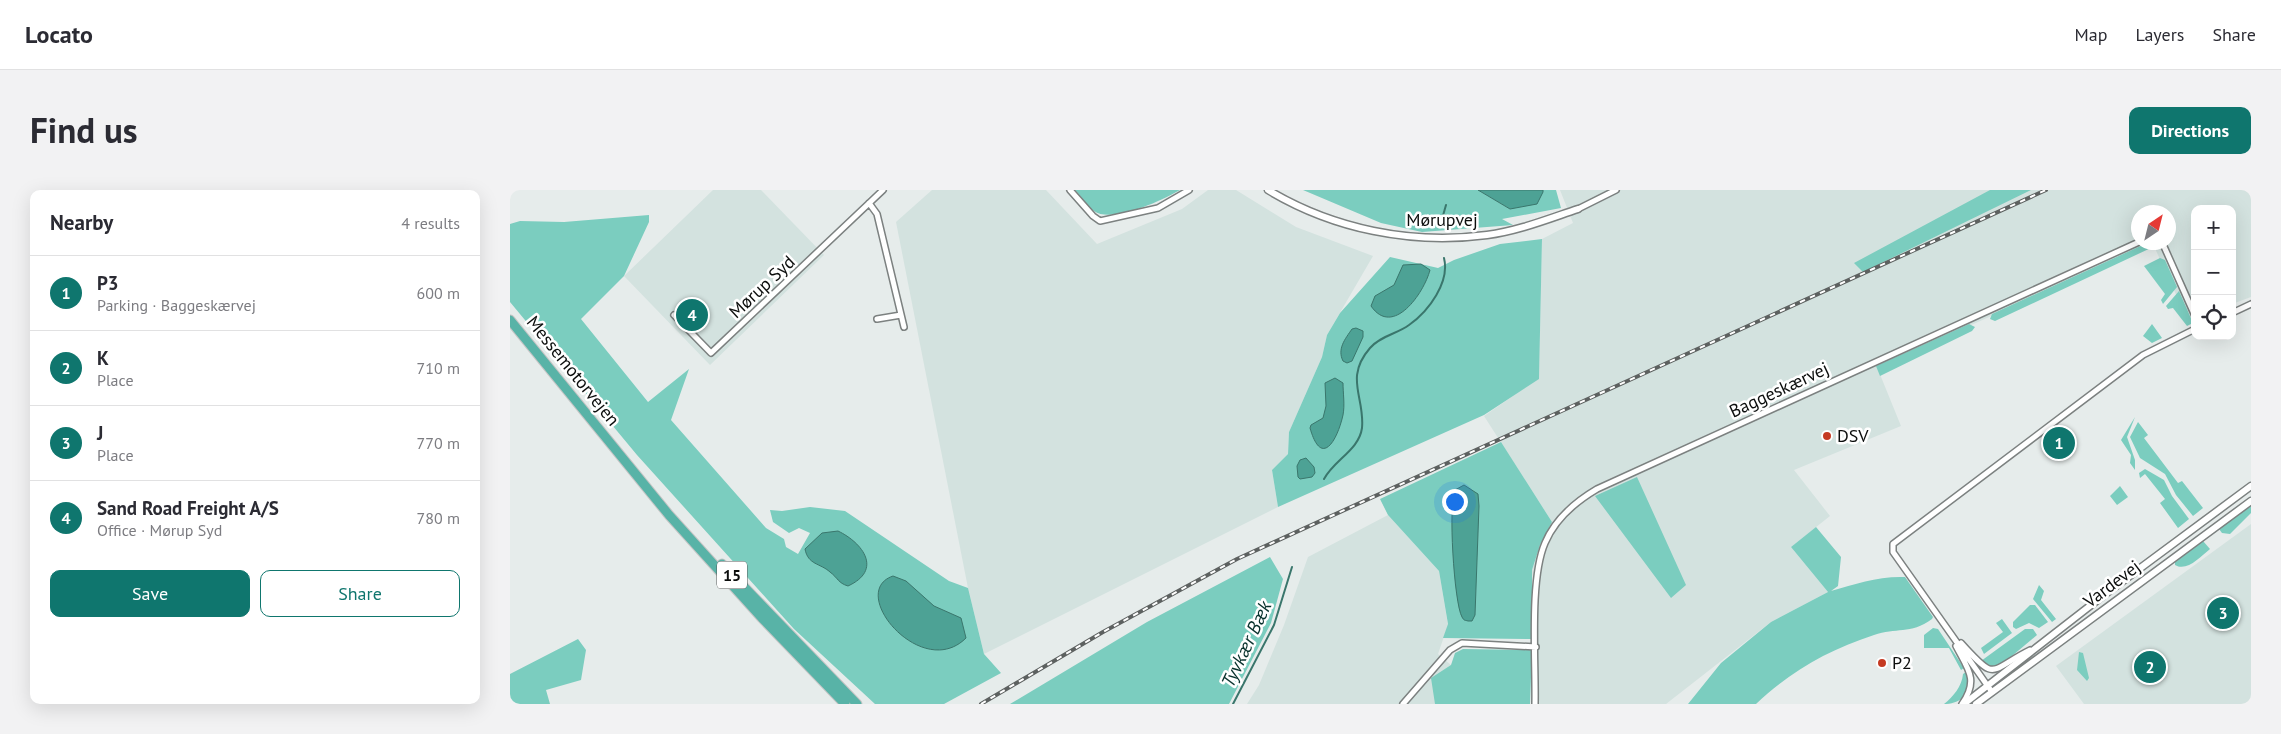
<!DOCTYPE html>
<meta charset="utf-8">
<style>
:root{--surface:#fff;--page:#f2f2f3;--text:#2b2b33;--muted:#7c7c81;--line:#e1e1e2;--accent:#0f766e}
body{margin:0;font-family:"PT Sans",sans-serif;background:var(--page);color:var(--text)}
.controls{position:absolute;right:15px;top:15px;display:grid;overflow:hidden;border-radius:10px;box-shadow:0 5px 20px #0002}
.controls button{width:45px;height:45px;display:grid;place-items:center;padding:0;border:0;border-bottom:1px solid var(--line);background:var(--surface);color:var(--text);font:25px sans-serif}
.compass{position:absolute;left:1621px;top:15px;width:45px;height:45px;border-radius:50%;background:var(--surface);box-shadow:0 5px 20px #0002;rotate:35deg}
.you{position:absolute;left:944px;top:311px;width:18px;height:18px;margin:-12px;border:4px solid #fff;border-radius:50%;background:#1a73e8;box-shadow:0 0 0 8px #1a73e833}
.badge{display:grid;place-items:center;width:32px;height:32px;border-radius:50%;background:var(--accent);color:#fff;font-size:16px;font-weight:700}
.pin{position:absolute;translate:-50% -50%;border:2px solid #fff;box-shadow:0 1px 5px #0006}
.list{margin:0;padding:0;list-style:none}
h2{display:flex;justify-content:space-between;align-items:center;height:65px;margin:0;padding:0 20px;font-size:21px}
h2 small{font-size:16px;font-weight:400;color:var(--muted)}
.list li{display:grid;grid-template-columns:32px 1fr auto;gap:15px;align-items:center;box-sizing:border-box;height:75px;padding:0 20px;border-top:1px solid var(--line)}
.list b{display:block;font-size:19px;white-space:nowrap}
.list p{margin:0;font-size:16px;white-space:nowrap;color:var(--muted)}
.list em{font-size:16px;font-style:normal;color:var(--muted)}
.actions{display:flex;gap:10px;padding:15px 20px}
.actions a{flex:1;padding:11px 0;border:1px solid var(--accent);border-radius:10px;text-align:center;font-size:18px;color:var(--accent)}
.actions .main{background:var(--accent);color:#fff}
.icon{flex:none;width:28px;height:28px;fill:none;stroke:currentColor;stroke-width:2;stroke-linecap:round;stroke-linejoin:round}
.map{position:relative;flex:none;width:1741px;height:514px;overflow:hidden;border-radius:10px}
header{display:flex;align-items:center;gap:30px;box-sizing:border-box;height:70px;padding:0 25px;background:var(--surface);border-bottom:1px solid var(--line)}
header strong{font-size:24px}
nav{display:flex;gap:28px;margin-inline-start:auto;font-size:18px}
.intro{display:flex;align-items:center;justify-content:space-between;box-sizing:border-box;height:120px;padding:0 30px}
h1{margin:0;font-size:35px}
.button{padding:12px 22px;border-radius:10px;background:var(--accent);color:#fff;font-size:18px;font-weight:700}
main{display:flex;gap:30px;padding:0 30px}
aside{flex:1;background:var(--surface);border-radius:10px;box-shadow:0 5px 20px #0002}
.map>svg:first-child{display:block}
</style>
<header>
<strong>Locato</strong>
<nav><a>Map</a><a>Layers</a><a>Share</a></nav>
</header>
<div class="intro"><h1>Find us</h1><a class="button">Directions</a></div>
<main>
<aside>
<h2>Nearby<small>4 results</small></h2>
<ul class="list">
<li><span class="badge">1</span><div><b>P3</b><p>Parking · Baggeskærvej</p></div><em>600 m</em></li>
<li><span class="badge">2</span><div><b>K</b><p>Place</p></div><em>710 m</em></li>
<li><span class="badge">3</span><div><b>J</b><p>Place</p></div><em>770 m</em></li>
<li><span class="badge">4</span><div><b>Sand Road Freight A/S</b><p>Office · Mørup Syd</p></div><em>780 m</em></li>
</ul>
<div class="actions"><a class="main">Save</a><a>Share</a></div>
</aside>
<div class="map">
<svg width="1741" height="514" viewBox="0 0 1741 514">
<rect width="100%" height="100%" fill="#e6eceb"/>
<path fill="#d3e2df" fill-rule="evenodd" d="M 203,0 L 251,0 L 314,65 L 200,175 L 114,86 Z
M 422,0 L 536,0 L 587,54 L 672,19 L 698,0 L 726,0 L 786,37 L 863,66 L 817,145 L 812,167 L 779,242 L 778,264 L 762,280 L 768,317 L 474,464 L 458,398 L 386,32 Z
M 1050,0 L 1741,0 L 1741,107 L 1722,114 L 1722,19 L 1685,19 L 1685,128 L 1678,131 L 1643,54 L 1367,177 L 1391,236 L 1284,280 L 1320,326 L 1281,357 L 1318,402 L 1261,432 L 1156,514 L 1028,514 L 1022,380 L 1030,355 L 1042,332 L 974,226 L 1029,188 L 1032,49 L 1063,33 ZM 1628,22 L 1658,22 L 1658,52 L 1628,52 Z
M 878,325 L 929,381 L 938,435 L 928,464 L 941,475 L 946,514 L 737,514 L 749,495 L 774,435 L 798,367 Z
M 1741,334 L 1741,514 L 1574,514 L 1546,476 Z"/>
<path fill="#7bcdbf" d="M 565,0 L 670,0 C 653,10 602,34 584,21 C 577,16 571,6 565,0 Z
M 793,0 L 968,0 L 1000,19 L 1033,0 L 1046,0 L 1051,18 L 992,29 L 1003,35 L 912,42 L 871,33 Z
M 1480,0 L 1521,0 L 1353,82 L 1344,73 Z
M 139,25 L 139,32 L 114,86 L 71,129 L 138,212 L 179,179 L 161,230 L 256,338 L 274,349 L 276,357 L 288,364 L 300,343 L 289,338 L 279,343 L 263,332 L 260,320 L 272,321 L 300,317 L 335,321 L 439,391 L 458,398 L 474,464 L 491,483 L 434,514 L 365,514 L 284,439 L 127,265 L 0,112 L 0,34 L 10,31 L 54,32 Z
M 1032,49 L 1029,189 L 974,225 L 768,317 L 762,280 L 778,264 L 779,242 L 812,167 L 817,145 L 830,123 L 880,67 L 928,78 L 944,70 L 990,54 Z
M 1635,54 L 1640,54 L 1643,57 L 1485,131 L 1480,129 L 1482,124 Z
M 1650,68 L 1655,70 L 1667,97 L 1653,114 L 1651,110 L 1655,104 L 1634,76 Z
M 1669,101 L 1683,133 L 1677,136 L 1663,118 L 1658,119 L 1656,116 Z
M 1459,134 L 1465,137 L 1462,141 L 1370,186 L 1366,176 Z
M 1642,134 L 1652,148 L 1642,153 L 1633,146 Z
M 1625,227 L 1617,247 L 1625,270 L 1625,280 L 1620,273 L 1621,265 L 1611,250 Z
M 1628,232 L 1638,245 L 1634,248 L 1668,293 L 1672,291 L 1693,318 L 1683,326 L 1666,305 L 1655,284 L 1630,268 L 1620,247 Z
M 991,252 L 1042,332 L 1030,355 L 1022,380 L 1022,449 L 933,448 L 938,434 L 929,381 L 878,325 L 870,309 Z
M 1635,279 L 1654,290 L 1662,306 L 1679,329 L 1668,338 L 1650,313 L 1655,309 L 1635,284 L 1630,288 L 1629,283 Z
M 1127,287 L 1176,395 L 1161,408 L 1085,306 Z
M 1610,296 L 1618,307 L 1607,315 L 1600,306 Z
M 1741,316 L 1741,323 L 1720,344 L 1712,343 L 1709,339 Z
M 1306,337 L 1331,367 L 1328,396 L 1321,401 C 1346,394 1368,386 1395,387 L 1423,427 L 1422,429 C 1400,445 1386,437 1364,445 C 1318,460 1281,481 1246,514 L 1178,514 L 1211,473 L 1261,432 L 1318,402 L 1281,357 Z
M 1693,351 L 1700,359 C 1690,367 1677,382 1665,375 L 1665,372 Z
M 760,367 L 773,389 L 761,433 L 719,514 L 500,514 L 637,432 Z
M 1529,395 L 1534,401 L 1531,410 L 1546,429 L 1542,432 L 1523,409 Z
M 1520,415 L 1525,415 L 1538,432 L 1529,438 L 1519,433 L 1506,439 L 1503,437 L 1503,432 Z
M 1492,429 L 1502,443 L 1474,464 L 1471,458 L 1493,442 L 1486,433 Z
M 1423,438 L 1428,439 L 1454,478 L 1451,480 L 1439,458 L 1414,458 L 1414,445 Z
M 1515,439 L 1523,439 L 1527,445 L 1490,476 L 1477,477 L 1471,471 Z
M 68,449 L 76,460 L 71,490 L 36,500 L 40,514 L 0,514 L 0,484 Z
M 953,459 L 1022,460 L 1020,514 L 925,514 L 921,488 L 941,475 L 945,463 Z
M 1569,462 L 1573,463 L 1579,488 L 1577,491 L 1567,480 Z
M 1457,481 C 1466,500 1452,514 1434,514 C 1443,507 1452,496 1453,484 Z"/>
<path fill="#4da295" stroke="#3a766c" d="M 968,0 L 1033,0 L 1033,2 L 1027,14 L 1000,19 Z
M 911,74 L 920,80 C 914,103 883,148 861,116 L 865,106 L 884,95 L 893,75 Z
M 846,138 L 853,141 L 853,147 L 842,171 L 837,173 L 833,171 C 827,159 835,149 842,139 Z
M 825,188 L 833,193 C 833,203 835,215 833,225 C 828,248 812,280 800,238 L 801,235 L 813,228 L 816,216 L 815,193 Z
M 796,268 L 804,277 L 805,283 L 802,287 L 790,289 L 788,287 L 787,276 L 790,270 Z
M 954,295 L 968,304 L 969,316 L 965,425 L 962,431 L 958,431 C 955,430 954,431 952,427 C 944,413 938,313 945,300 Z
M 328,341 C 353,353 373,380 338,396 C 328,393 328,388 320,382 C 310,373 298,375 295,359 L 312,343 Z
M 383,386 L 396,391 L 424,416 L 451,428 L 456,448 C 412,492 336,402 383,386 Z"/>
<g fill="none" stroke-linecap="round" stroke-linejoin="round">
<path stroke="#3a766c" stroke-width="2" d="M 932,29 L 936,15
M 814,289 C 824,270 849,260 852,238 C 855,207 834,188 860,158 C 870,146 887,144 899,135 C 919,121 940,92 934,68
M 723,514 L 764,435 L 782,377"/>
<defs>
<path id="minor" d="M 560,0 L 583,26 L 590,31 L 648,18 L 679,0
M 359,13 L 367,24 L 394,137
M 1068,19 L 1106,0
M 1652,52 L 1685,126
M 1722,123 L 1741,114
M 164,125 L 201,163 L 373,0
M 367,129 L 391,125
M 1451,453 C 1487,493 1478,481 1520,460
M 1446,456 C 1458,479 1469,490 1452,514
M 1482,502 L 1383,362 L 1383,354 L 1633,165 L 1685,139
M 893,514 L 940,460 L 952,453 L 1026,457
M 1025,514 C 1026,472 1019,390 1035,353 C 1045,329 1065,312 1087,299 L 1629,52"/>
<path id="tertiary" d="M 758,0 C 823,39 901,55 977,45 C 1008,41 1038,29 1068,19
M 1454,514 L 1594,405 L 1741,296
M 1466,514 L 1741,311"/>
<path id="trunk" d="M 0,130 L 159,325 L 252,428 L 335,514
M 212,374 L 347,514"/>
</defs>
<use href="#minor" stroke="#7c8180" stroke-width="8"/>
<use href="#tertiary" stroke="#7c8180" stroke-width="9"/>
<use href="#trunk" stroke="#c5c5c5" stroke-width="11"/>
<use href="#minor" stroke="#fff" stroke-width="5"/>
<use href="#tertiary" stroke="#fff" stroke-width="6"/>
<use href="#trunk" stroke="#58b3a7" stroke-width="9"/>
<defs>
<path id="rail" d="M 471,514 L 593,442 L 727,369 L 1536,0"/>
</defs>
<use href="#rail" stroke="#5d6160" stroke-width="4"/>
<use href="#rail" stroke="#fff" stroke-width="2" stroke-dasharray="5.5" stroke-linecap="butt"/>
</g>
<g fill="#c53a22" stroke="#fff" stroke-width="2">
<circle cx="1317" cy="246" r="5"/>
<circle cx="1372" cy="473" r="5"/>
</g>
<g text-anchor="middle" stroke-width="5" stroke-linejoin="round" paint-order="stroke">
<rect fill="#fff" stroke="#555656" stroke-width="1" x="207" y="371.5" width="30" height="27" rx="4"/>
<g font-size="16" font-weight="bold" fill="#0c0e0d">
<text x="222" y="391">15</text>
</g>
<g font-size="18" fill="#0c0e0d" stroke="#fff">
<text x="932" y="36">Mørupvej</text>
<text transform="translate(252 97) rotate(-43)" y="6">Mørup Syd</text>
<text transform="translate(63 181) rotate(51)" y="6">Messemotorvejen</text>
<text transform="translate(1269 200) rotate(-25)" y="6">Baggeskærvej</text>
<text transform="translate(1602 394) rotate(-37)" y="6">Vardevej</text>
</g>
<g font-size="18" fill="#0c0e0d" stroke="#fff" text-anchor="start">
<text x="1327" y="252">DSV</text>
<text x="1382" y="479">P2</text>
</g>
<g font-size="19" font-style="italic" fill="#08322d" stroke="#fff">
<text transform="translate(736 454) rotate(-65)" y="7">Tyvkær Bæk</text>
</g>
</g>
</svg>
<div class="controls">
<button>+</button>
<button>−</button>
<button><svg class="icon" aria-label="locate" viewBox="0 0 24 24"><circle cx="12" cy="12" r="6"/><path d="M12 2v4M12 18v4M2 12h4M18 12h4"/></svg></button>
</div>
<svg class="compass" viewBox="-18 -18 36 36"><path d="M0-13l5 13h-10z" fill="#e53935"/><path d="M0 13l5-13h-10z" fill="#7c7c81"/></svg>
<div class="you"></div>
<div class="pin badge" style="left:1549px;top:253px">1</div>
<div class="pin badge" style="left:1640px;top:477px">2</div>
<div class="pin badge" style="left:1713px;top:423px">3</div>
<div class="pin badge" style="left:182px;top:125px">4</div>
</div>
</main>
